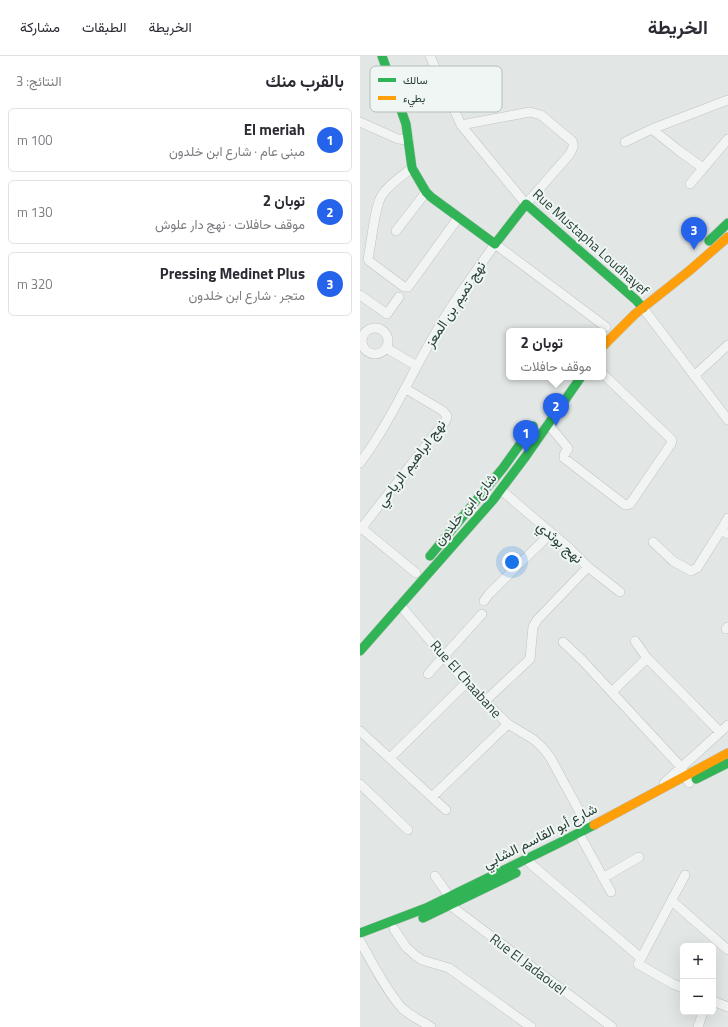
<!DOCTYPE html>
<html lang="ar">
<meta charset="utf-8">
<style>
:root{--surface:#fff;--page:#f2f2f3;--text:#2b2b33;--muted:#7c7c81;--line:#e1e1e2;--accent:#2563eb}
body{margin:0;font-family:"Titillium Web",Vazirmatn,sans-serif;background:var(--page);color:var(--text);direction:rtl}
.controls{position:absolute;right:12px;bottom:12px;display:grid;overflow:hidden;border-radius:6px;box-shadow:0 4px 16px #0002}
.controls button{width:36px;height:36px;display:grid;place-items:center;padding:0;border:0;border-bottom:1px solid var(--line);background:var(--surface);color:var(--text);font:20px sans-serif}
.you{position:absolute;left:152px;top:506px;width:14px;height:14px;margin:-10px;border:3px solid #fff;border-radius:50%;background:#1a73e8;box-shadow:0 0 0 6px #1a73e833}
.badge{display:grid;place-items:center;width:26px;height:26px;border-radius:50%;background:var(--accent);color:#fff;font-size:13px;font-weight:700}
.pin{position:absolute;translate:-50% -33px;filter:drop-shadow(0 1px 2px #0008)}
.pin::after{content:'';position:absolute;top:21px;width:14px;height:12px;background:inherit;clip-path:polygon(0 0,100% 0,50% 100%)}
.popup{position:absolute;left:146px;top:272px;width:100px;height:52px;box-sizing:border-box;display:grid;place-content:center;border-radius:6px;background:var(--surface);filter:drop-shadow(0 1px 3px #0005);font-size:13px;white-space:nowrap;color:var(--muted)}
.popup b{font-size:15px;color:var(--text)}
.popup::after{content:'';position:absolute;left:50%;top:100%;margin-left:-8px;border:8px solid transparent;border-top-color:var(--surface)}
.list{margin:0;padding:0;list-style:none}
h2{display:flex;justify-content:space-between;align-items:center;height:52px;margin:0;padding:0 16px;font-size:17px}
h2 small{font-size:13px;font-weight:400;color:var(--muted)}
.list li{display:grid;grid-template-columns:26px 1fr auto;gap:12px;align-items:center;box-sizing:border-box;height:64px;margin:0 8px 8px;padding:0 8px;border:1px solid var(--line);border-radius:6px}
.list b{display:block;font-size:15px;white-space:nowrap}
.list p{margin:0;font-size:13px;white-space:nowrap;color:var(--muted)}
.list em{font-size:13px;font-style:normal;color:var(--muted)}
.map{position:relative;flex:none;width:368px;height:971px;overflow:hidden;direction:ltr}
header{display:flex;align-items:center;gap:24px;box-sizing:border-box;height:56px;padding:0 20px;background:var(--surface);border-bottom:1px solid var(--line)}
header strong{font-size:19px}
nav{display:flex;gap:22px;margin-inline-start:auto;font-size:14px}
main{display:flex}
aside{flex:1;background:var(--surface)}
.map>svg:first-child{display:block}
</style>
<header>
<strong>الخريطة</strong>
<nav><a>الخريطة</a><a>الطبقات</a><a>مشاركة</a></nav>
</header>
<main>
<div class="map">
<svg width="368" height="971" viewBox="0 0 368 971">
<rect width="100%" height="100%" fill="#e2e7e5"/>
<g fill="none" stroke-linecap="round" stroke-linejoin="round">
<defs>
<path id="street" d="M 70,0 L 101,69 L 166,148 L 209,99 C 212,94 215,90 212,85 L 181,59 L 170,56 L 101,69
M 0,66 L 38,83 L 49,84
M 292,73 L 318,94 L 343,112
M 265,86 L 292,73 L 368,44
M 52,112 C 42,120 29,128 22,139 C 15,149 11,189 8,203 L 9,205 L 44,231 L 48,231 L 98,162
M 330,128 L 368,83
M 36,175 L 66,136
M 0,239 L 27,258 L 39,241
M 283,252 L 368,364
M2 285a13 13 0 1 1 26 0a13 13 0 1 1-26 0Z
M 26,292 L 57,310
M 334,320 L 368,289
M 188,368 L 207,391 L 208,393 L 204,399 L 204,402 L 265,449 L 270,448 L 311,388 L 312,384 L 243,318
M 0,407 C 32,364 51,317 79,271 C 95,242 116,216 135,188 L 246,271
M 141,434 L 209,492 L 228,511 L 260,536
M 368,462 L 361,474 L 368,478
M 0,471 L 56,517
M 0,474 L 86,364 L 87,360 L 83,355 L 46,333
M 293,486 L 313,505 L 331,515 L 337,512 L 361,474
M 124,545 L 129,538 L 191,477
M 40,549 L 106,627 L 148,668 L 173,683 L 182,691 L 190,701 L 228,771
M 366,573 L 368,571
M 275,585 L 287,602 L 360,676
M 203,586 L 222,604 L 321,711 L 329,727
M 68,618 L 122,558
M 252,636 L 287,602
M 125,645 L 170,603 L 173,571 L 177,564 L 228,511
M 0,675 L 86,754
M 30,702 L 106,627
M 304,727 L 368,669
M 0,728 L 48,774
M 72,741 L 148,668
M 222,783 L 251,836
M 167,803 L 172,809 L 281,902
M 75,820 L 89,840 L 91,850 L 252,971
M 243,822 L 279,801
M 312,845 L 368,894
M 34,873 L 46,891 L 56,900 L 62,904 L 89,912 L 171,971
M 0,885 C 11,905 27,936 42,952 C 50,960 62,965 71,971
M 323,932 L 313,928 L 278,908 L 325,819
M 353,945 L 368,951
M 338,971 L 343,956"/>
<path id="fast" d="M 22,0 L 46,68 L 52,112 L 66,136 L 71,141 L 135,188 L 166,148 L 276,244 L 283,252
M 349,185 L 368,167
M 70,500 L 143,412 L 173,370
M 0,595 L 133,444 L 166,400 L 221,321
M 336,723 L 368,707
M 63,862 L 156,817
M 0,877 L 66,852 L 199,787 L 234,769"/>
<path id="slow" d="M 243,290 L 275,258 L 329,215 L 368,181
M 234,769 L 368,697"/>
</defs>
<use href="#street" stroke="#bfc3c1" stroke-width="10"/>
<use href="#fast" stroke="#bfc3c1" stroke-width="10"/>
<use href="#slow" stroke="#bfc3c1" stroke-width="10"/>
<use href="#street" stroke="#f1f4f3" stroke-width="9"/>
<use href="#fast" stroke="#30b455" stroke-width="9"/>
<use href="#slow" stroke="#ff9f0a" stroke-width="9"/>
</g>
<g text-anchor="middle" stroke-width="4" stroke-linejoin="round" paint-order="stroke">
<g font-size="14" fill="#294036" stroke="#eff6f3">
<text transform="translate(231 186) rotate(42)" y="5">Rue Mustapha Loudhayef</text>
<text transform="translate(95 248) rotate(-57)" y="5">نهج تميم بن المعز</text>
<text transform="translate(51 407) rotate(-53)" y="5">نهج ابراهيم الرياحي</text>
<text transform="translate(105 453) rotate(-50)" y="5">شارع ابن خلدون</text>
<text transform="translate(200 486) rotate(41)" y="5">نهج بوثدي</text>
<text transform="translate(106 623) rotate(48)" y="5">Rue El Chaabane</text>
<text transform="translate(180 780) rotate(-27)" y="5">شارع أبو القاسم الشابي</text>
<text transform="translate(168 908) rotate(37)" y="5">Rue El Jadaouel</text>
</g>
</g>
<rect x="10" y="10" width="132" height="46" rx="6" fill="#eff6f3" stroke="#b4bfba" stroke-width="1"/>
<rect x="18" y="22" width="18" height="4" fill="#30b455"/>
<rect x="18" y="40" width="18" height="4" fill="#ff9f0a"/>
<g font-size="11" fill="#294036">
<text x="43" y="28">سالك</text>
<text x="43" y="46">بطيء</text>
</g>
</svg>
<div class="controls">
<button>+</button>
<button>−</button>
</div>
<div class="you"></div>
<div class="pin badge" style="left:166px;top:397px">1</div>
<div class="pin badge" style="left:196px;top:370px">2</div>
<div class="popup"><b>توبان 2</b>موقف حافلات</div>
<div class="pin badge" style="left:334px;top:194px">3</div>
</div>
<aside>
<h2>بالقرب منك<small>النتائج: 3</small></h2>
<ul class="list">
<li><span class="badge">1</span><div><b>El meriah</b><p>مبنى عام · شارع ابن خلدون</p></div><em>100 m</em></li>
<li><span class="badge">2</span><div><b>توبان 2</b><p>موقف حافلات · نهج دار علوش</p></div><em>130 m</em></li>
<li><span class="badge">3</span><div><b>Pressing Medinet Plus</b><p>متجر · شارع ابن خلدون</p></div><em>320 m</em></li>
</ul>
</aside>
</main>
